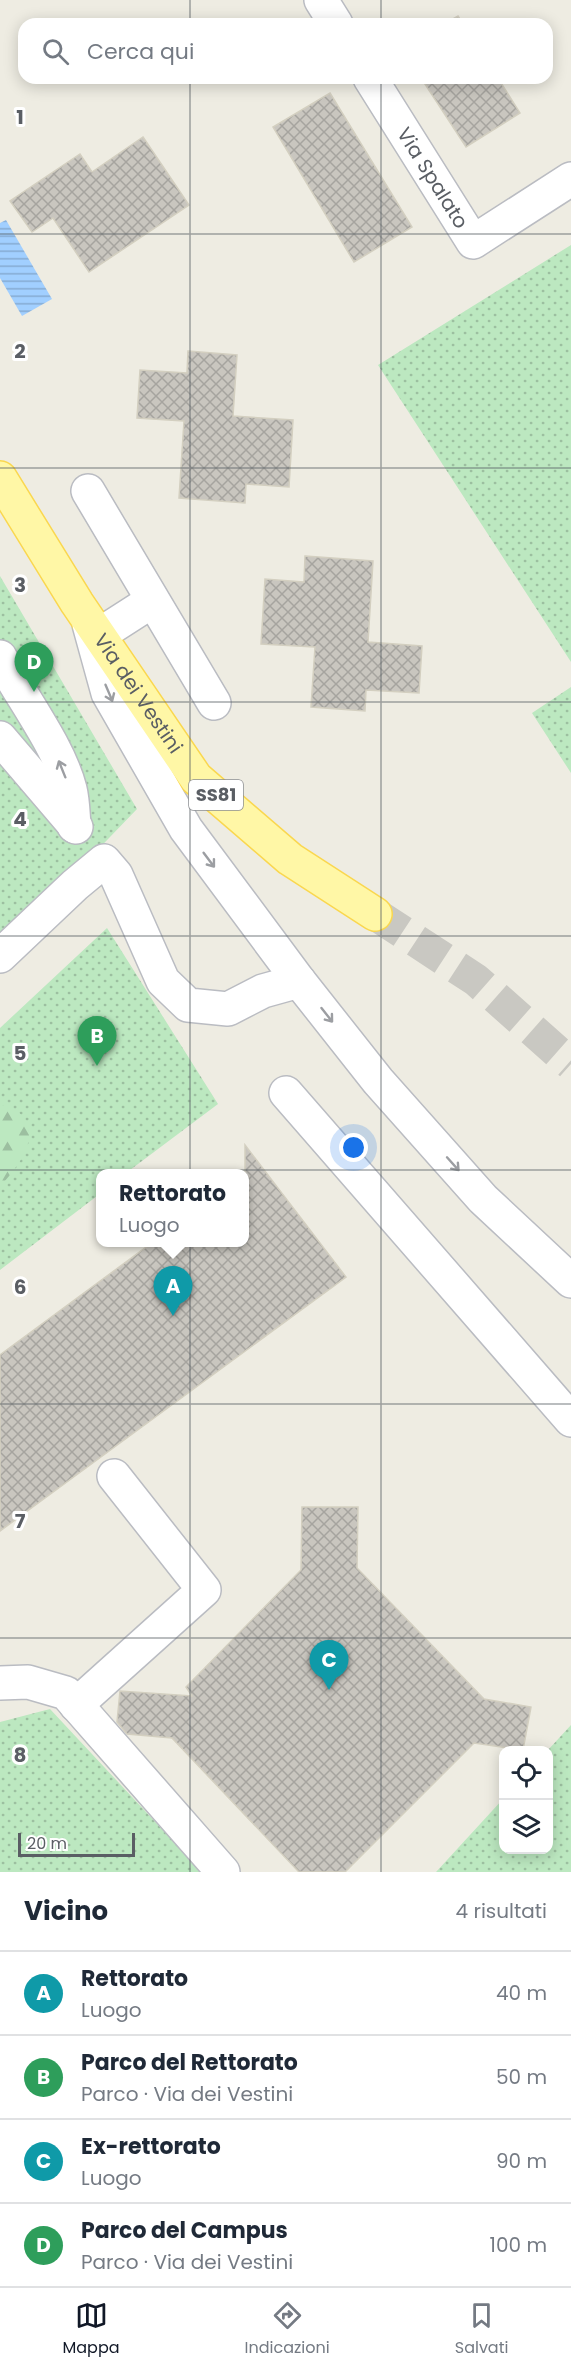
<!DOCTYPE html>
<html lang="it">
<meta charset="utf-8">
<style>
:root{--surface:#fff;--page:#f2f2f3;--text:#1f2937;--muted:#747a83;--line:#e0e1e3;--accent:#111827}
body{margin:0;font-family:Poppins,sans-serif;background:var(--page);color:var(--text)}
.controls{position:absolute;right:18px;bottom:18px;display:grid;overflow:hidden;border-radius:12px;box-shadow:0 3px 15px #0003}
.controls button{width:54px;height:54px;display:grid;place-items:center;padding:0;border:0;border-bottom:2px solid var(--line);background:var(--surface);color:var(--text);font:30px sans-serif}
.scale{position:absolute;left:18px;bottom:15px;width:117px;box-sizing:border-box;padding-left:6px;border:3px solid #5a5e64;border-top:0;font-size:16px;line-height:21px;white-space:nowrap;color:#5a5e64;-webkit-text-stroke:4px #fff;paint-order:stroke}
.you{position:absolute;left:354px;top:1148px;width:21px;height:21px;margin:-15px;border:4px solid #fff;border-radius:50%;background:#1a73e8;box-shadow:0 0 0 9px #1a73e833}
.badge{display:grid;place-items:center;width:39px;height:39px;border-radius:50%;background:var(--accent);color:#fff;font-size:20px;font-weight:700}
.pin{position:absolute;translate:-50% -50px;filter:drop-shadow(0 2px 3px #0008)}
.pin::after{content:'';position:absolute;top:32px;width:21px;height:18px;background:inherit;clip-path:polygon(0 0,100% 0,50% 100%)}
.popup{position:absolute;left:96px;top:1169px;width:153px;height:78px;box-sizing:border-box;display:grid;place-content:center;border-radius:12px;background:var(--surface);filter:drop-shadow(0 2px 4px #0005);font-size:20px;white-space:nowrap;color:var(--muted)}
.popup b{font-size:22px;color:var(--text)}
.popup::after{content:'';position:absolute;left:50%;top:100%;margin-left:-12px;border:12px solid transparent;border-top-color:var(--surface)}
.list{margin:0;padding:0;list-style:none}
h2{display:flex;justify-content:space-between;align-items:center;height:78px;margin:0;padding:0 24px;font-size:26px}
h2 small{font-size:20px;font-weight:400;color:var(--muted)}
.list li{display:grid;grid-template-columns:39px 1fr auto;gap:18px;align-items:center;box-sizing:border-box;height:84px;padding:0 24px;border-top:2px solid var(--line)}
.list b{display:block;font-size:22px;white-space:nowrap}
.list p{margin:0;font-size:20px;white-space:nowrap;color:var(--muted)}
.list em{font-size:20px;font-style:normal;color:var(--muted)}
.icon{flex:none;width:33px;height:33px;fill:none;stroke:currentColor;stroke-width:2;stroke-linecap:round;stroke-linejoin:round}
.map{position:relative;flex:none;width:571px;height:1872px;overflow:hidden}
.search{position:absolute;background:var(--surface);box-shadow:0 3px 15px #0003;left:18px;right:18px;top:18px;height:66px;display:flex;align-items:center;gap:15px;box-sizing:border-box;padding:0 21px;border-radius:18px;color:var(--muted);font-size:22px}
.sheet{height:414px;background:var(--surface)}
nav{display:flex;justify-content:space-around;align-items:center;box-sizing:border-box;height:84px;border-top:2px solid var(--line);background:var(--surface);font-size:16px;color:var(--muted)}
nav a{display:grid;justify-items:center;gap:3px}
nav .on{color:var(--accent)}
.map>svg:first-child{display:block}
</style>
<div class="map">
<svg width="571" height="1872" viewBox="0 0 571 1872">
<defs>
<pattern id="grass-dots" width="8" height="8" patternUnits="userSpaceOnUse" patternTransform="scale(1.5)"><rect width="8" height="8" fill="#bce8c0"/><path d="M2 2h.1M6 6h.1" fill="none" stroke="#9cbfa0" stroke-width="1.8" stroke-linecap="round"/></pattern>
<pattern id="forest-firs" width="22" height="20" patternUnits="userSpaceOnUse" patternTransform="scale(1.5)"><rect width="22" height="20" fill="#bce8c0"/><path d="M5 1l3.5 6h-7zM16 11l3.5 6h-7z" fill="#9cbfa0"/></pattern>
<pattern id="water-rules" width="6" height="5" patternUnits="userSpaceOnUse" patternTransform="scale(1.5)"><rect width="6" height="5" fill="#a1cfff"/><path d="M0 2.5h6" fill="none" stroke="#86abd2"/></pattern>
<pattern id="building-cross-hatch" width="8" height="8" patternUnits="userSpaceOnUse" patternTransform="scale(1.5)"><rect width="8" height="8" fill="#c9c6bf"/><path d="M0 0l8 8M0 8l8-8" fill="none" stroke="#a6a49f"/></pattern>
</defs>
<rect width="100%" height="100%" fill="#eeece2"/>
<path fill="url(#grass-dots)" d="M 571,245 L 571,662 L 378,365 Z
M 0,576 L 137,809 L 0,951 Z
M 571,687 L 571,773 L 532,713 Z
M 107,928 L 218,1104 L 126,1173 L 101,1174 L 101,1193 L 0,1270 L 0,1028 Z
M 50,1709 L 202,1872 L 0,1872 L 0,1722 Z
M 571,1725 L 571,1872 L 436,1872 L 503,1799 L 504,1850 L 548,1850 L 548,1750 Z"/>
<path fill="url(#forest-firs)" d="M 0,1105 C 9,1106 18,1110 24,1118 C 40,1142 15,1169 0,1187 Z"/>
<path fill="url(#water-rules)" d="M 6,220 L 52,299 L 22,316 L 0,278 L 0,223 Z"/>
<path fill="url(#building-cross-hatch)" stroke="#d3cfc0" stroke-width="1.5" d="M 458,16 L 463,24 L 444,24 Z
M 421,78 L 498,78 L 520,113 L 466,147 Z
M 330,93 L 412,227 L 354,262 L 273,127 Z
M 143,137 L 189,205 L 89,272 L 53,218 L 32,232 L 10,201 L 80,154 L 92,172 Z
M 188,351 L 237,355 L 233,416 L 293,420 L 289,487 L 246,484 L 245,503 L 179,498 L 184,421 L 137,418 L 140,370 L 187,373 Z
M 305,556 L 373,561 L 368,642 L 422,646 L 419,693 L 366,690 L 365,711 L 311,707 L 315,647 L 261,644 L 265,579 L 304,582 Z
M 245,1145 L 346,1277 L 0,1531 L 0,1355 L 153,1242 L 245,1242 Z
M 302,1507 L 358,1507 L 357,1568 L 484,1699 L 531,1707 L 523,1750 L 474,1743 L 345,1872 L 299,1872 L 172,1738 L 127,1734 L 117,1722 L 120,1691 L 192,1696 L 186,1687 L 301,1570 Z"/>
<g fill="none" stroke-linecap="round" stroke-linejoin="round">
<path stroke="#c9c8c2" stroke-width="33" stroke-dasharray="33 16" stroke-linecap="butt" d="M 375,914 L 476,980 L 571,1064"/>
<defs>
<g id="minor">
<path d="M 321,0 L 336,24"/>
<path id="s1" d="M 370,78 L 473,242 L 571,179"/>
<path d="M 88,491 L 214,703"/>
<path d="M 89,624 L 108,693 L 186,829 L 299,981 L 378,1081 L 483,1199 L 571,1281"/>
<path d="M 99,635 L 152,601"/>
<path d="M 0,657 C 21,697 59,746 70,789 C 73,801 73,814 74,826"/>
<path d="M 0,738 L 76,827"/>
<path d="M 0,956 L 75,885 L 104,861 L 116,875 L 163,981 L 188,1005 L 228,1009 L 263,991 L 299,981"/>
<path d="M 286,1093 L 571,1420"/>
<path d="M 0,1683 L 28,1682 L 66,1693 L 223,1872"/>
<path d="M 76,1705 L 204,1590 L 114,1476"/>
</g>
<g id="major">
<path id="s2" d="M 0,478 L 77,603 L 196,778 L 290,859 L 375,914"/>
</g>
</defs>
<use href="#minor" stroke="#babcc2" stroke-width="36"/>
<use href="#major" stroke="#fad74f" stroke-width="36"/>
<use href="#minor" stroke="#fff" stroke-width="33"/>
<use href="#major" stroke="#fff7a6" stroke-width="33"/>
</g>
<defs><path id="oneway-shaft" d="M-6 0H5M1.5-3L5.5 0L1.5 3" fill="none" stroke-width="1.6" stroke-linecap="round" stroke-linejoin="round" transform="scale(1.5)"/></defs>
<g stroke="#9c9ea2">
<use href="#oneway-shaft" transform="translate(109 693) rotate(67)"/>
<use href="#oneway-shaft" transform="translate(62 769) rotate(-112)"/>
<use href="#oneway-shaft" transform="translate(209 860) rotate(53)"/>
<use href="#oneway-shaft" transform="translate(327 1015) rotate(52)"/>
<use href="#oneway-shaft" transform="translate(453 1164) rotate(48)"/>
</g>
<path fill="none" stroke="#5a5e64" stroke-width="1.5" stroke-opacity="0.55" d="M 190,0 L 190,24M 381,0 L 381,24M 190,78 L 190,1872M 381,78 L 381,1872M 0,234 L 571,234M 0,468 L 571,468M 0,702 L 571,702M 0,936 L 571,936M 0,1170 L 571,1170M 0,1404 L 571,1404M 0,1638 L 571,1638"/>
<g text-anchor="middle" stroke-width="6" stroke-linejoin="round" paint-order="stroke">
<rect fill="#fff" stroke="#8c8e92" stroke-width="1.5" x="189" y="780" width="54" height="30" rx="4.5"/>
<g font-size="18" font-weight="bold" fill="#5a5e64">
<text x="216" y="801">SS81</text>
</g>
<g font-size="20" fill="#5a5e64" stroke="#fff">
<text dy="7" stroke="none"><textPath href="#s1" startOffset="118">Via Spalato</textPath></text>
<text dy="7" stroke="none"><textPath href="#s2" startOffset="256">Via dei Vestini</textPath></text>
</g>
</g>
<g font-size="20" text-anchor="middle" font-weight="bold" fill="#5a5e64" stroke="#fff" stroke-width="6" stroke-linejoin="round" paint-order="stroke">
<text x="20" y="124">1</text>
<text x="20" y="358">2</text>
<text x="20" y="592">3</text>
<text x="20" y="826">4</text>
<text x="20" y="1060">5</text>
<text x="20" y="1294">6</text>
<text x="20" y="1528">7</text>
<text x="20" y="1762">8</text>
</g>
</svg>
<div class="controls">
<button><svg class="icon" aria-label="locate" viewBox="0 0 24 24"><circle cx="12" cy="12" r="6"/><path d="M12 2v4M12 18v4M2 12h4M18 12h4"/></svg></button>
<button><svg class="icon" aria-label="layers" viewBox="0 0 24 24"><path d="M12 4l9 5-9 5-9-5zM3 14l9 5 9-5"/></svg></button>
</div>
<div class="scale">20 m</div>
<div class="you"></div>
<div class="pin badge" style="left:173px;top:1316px;background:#0f9aa8">A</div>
<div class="popup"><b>Rettorato</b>Luogo</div>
<div class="pin badge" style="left:97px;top:1066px;background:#2e9e5b">B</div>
<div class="pin badge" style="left:329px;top:1690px;background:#0f9aa8">C</div>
<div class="pin badge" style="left:34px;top:692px;background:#2e9e5b">D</div>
<div class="search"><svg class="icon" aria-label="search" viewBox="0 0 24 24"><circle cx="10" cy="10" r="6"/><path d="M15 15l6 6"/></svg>Cerca qui</div>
</div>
<section class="sheet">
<h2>Vicino<small>4 risultati</small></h2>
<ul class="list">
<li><span class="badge" style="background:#0f9aa8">A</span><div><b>Rettorato</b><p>Luogo</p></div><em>40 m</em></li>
<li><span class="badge" style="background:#2e9e5b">B</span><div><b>Parco del Rettorato</b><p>Parco · Via dei Vestini</p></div><em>50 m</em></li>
<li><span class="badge" style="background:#0f9aa8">C</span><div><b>Ex-rettorato</b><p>Luogo</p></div><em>90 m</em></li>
<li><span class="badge" style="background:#2e9e5b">D</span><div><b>Parco del Campus</b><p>Parco · Via dei Vestini</p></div><em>100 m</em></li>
</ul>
</section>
<nav>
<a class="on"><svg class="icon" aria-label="map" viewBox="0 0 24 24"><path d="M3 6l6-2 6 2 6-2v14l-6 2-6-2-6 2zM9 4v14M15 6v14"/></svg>Mappa</a>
<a><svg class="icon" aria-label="directions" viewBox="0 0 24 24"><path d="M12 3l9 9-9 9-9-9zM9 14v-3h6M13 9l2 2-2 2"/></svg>Indicazioni</a>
<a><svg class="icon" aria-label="saved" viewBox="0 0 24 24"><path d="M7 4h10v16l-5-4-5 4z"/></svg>Salvati</a>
</nav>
